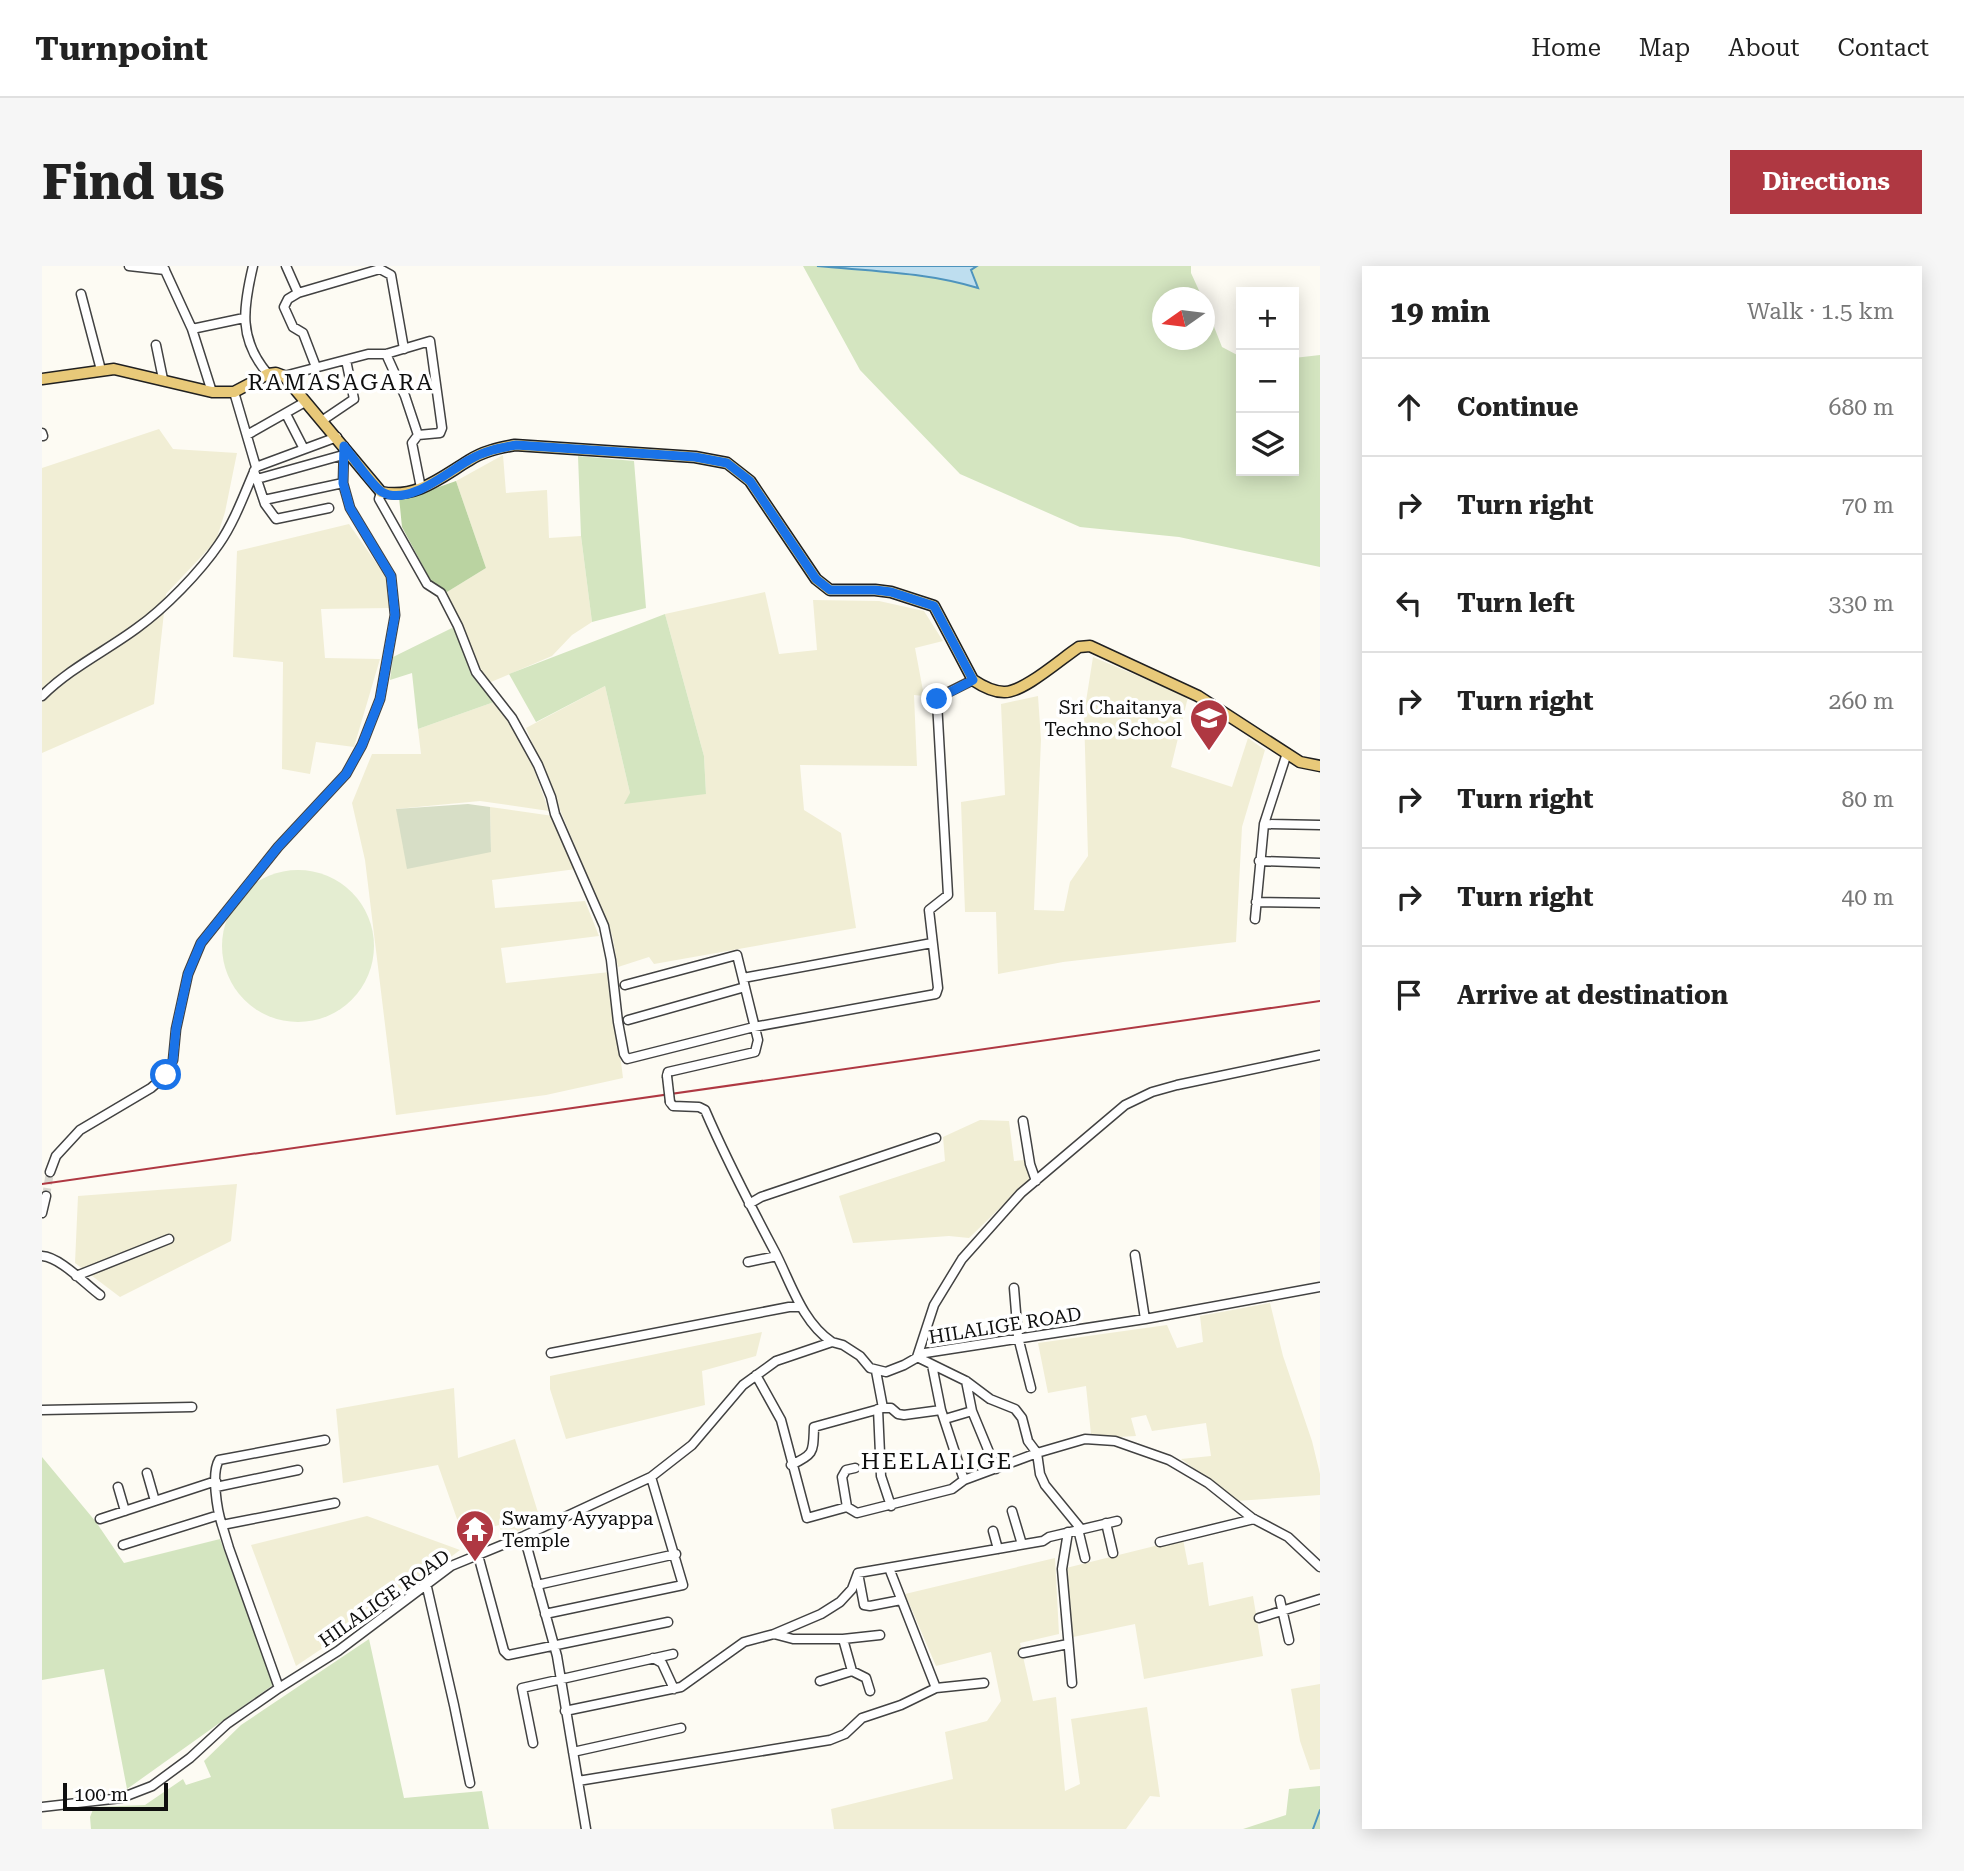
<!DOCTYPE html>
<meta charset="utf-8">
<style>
:root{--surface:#fff;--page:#f6f6f6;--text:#222;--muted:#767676;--line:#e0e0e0;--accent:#af3842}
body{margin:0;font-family:"Roboto Serif",serif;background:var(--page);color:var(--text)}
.controls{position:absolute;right:21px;top:21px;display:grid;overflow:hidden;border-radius:0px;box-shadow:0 4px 18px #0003}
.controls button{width:63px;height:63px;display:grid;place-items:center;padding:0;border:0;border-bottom:2px solid var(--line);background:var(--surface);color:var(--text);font:35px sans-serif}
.compass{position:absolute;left:1110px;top:21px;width:63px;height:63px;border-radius:50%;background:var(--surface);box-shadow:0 4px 18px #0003;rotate:256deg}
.scale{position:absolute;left:21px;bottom:18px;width:105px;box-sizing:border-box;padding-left:7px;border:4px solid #0f0f0f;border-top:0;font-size:19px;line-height:24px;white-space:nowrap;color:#0f0f0f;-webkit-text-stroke:5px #fff;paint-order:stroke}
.stop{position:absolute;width:21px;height:21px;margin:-16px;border:5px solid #1a73e8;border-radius:50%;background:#fff}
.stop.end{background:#1a73e8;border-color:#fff;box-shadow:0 2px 7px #0008}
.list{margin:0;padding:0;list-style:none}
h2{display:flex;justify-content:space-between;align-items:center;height:91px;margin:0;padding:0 28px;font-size:30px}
h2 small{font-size:23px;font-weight:400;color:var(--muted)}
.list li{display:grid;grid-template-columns:46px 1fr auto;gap:21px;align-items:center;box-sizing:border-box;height:98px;padding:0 28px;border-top:2px solid var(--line)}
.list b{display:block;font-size:26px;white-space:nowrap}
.list em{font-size:23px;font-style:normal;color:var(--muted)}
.icon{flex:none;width:38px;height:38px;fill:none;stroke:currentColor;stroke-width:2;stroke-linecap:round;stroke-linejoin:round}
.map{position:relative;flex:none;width:1278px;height:1563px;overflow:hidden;border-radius:0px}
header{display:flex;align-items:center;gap:42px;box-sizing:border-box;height:98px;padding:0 35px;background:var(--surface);border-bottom:2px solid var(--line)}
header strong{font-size:33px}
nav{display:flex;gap:38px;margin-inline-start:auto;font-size:24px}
.intro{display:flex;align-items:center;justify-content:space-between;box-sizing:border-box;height:168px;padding:0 42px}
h1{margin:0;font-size:49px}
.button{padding:18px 32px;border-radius:0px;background:var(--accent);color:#fff;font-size:24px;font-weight:700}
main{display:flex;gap:42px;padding:0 42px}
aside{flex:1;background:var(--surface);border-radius:0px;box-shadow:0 4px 18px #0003}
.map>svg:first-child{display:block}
</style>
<header>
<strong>Turnpoint</strong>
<nav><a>Home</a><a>Map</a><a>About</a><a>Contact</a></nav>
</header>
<div class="intro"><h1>Find us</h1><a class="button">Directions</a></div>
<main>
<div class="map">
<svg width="1278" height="1563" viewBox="0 0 1278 1563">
<rect width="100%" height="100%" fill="#fdfbf3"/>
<path fill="#f1eed5" d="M 117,163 L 131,183 L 195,187 L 183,246 L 174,275 L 124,328 L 112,438 L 0,487 L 0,202 Z
M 461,189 L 464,227 L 505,224 L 507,272 L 539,270 L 550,356 L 530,369 L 510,390 L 449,416 L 434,399 L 405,326 L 444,302 L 414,215 Z
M 307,258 L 344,311 L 347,342 L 279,343 L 283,392 L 338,393 L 312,481 L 274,476 L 268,508 L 240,503 L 241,396 L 191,391 L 195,285 Z
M 723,326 L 737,388 L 775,384 L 771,334 L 837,335 L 882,345 L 901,375 L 873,382 L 882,430 L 872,429 L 875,500 L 758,499 L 762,544 L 799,567 L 814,662 L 612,698 L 607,691 L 576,701 L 570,669 L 484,462 L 563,420 L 588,527 L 664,528 L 662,490 L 623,348 Z
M 1051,391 L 1146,431 L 1129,501 L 1190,521 L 1206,472 L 1223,484 L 1200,561 L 1194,676 L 1021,696 L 956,708 L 954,646 L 923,646 L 919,536 L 963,529 L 959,438 L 996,430 L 999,474 L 992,644 L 1022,645 L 1028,616 L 1046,590 L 1042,448 Z
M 452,436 L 472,463 L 490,498 L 507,545 L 438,535 L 354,543 L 449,586 L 448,541 L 511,550 L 534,603 L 450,614 L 453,642 L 543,635 L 557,670 L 459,682 L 464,717 L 568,706 L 581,812 L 504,829 L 354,849 L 323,594 L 310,537 L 330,488 L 379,488 L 376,463 Z
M 938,854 L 967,855 L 972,895 L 983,894 L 989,912 L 927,972 L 907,970 L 811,977 L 797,930 L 903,895 L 901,871 Z
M 195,918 L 189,975 L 78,1031 L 33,997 L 36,930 Z
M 1228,1037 L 1241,1090 L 1270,1175 L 1278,1208 L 1278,1229 L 1195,1235 L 1139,1193 L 1169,1190 L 1164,1157 L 1110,1165 L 1104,1149 L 1089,1152 L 1094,1170 L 1076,1171 L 1049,1168 L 1044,1120 L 1006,1127 L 996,1077 L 1125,1059 L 1135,1082 L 1161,1076 L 1158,1050 Z
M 720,1066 L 714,1090 L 660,1105 L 663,1139 L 524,1173 L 508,1123 L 508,1110 Z
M 412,1122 L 416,1192 L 473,1173 L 499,1256 L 461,1271 L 457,1259 L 421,1270 L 396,1199 L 301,1217 L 294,1143 Z
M 325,1250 L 418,1284 L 352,1334 L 254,1400 L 209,1279 Z
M 1141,1273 L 1146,1299 L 1161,1296 L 1167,1340 L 1211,1330 L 1221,1390 L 1102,1413 L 1093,1358 L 1031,1371 L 1020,1303 Z
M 1013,1292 L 1017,1368 L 978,1377 L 991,1435 L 1014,1431 L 1023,1525 L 1038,1518 L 1029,1453 L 1105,1441 L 1118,1531 L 1108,1530 L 1084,1563 L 792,1563 L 789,1543 L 911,1513 L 903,1466 L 945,1455 L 959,1435 L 949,1386 L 894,1400 L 863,1328 Z
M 1278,1418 L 1278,1503 L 1268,1504 L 1258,1475 L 1249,1423 Z"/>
<path fill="#d4e5c0" d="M 761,0 L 1149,0 L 1149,7 L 1160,31 L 1120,32 L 1120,74 L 1162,74 L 1163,38 L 1180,81 L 1199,91 L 1199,205 L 1252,205 L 1252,92 L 1278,89 L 1278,301 L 1137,271 L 1038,261 L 918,208 L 818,104 Z
M 536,190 L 592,195 L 604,342 L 550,356 L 539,270 Z
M 623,348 L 662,490 L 664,528 L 582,538 L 588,527 L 563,420 L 494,456 L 467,408 Z
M 412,361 L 429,408 L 452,436 L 376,463 L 370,407 L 348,414 L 351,391 Z
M 0,1191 L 54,1256 L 82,1297 L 178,1273 L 231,1419 L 85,1523 L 62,1403 L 0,1414 Z
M 327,1373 L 362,1532 L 440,1525 L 447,1563 L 49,1563 L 48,1551 L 52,1541 L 103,1539 L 141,1513 L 144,1519 L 169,1511 L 162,1495 L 199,1459 Z
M 1278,1520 L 1278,1563 L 1201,1563 L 1244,1549 L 1247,1523 Z"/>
<path fill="#bad3a1" d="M 414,215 L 444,302 L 405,326 L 389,315 L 360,261 L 357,231 L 374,229 Z"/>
<path fill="#d7dec6" d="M 426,538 L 448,541 L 449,586 L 365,603 L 354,543 Z"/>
<path fill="#e4edd1" d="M180 680a76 76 0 1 1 152 0a76 76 0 1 1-152 0Z"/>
<path fill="#bedeef" stroke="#4e94bd" stroke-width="2" d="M 775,0 L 935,0 L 929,4 L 936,22 C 884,6 828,5 775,0 Z"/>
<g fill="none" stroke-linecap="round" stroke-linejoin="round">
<path stroke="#4e94bd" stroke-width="2" d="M 1271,1563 L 1278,1544"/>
<path stroke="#d9d8d1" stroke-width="8" stroke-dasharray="8 4" stroke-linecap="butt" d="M 4,930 L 8,906"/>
<defs>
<path id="minor" d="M 87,0 L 123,4
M 121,0 L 150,63 L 170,126
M 211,0 C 201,42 196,73 226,108
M 244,0 L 256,27 L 338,3 L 349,9 L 362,83
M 256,27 L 246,33 L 242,41 L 251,61 L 261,67 L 274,101
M 39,28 L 59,104
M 150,63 L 202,52
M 114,79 L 121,113
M 242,110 L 326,88 L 344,88 L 388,75 L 400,162 L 398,167 L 376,169 L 363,130 L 344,88
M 244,148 L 262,183
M 281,154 L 312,133 L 304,94
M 0,167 L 1,170
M 205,169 L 263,136
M 376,169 L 370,177 L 379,222
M 214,201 L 295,171
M 212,205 L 223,238 L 234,253 L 287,242
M 215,213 L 301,189
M 339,226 L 337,233 L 385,318 L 399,327 L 416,360 L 434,406 L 470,452 L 496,499 L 509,531 L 513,548 L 562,660 L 569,694 L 576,756 L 582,788 L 585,793 L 712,761 L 894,728 L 896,722 L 887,644 L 906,629 L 895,436 L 897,431 L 931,414
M 222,234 L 301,217
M 0,430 C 28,402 64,385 95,362 C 123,342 158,306 177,278 C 193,255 203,226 214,201 L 192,126
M 1222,558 L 1278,559
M 1217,595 L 1278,597
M 1214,636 L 1278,637
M 1213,653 L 1222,558 L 1245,487
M 701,712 L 890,677
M 583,719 L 695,689 L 716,774 L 713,786 L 626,806 L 625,810
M 586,754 L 703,721
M 1278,789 L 1135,819 L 1110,826 L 1083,839 L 979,927 L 920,993 L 892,1039 L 875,1091 L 924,1115 L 948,1133 L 973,1143 L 980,1152 L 986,1175 L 995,1187 L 1043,1173 L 1073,1175 L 1127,1194 L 1166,1217 L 1210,1252 L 1246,1271 L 1278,1301
M 628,836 L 631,840 L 657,841 L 663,844 C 684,893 708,939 733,986 C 749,1017 760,1056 790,1076
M 981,855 L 988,898 L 994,915
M 8,906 L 14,890 L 38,864 L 109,822 L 124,809 L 131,794 L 134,763 L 146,708 L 159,677 L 236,581 L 304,508 L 320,479 L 338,433 L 353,349 L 349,310 L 308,242 L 301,217 L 302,180
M 707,938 L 719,931 L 894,872
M 0,947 L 4,930
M 1093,989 L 1103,1053
M 0,990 C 18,991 43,1018 58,1029
M 706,996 L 735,990
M 34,1010 L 127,973
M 972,1022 L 976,1071 L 989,1122
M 509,1087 L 747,1041 L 758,1041
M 890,1099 L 899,1144 L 922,1214
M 834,1105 L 841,1142
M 714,1109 L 739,1154 L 765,1252 L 805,1241 L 815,1247 L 910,1223 L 922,1214 L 995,1187 L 998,1208 L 1003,1219 L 1039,1263
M 924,1115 L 930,1145
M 836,1143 L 839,1210 L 849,1240
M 0,1144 L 150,1141
M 903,1153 L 930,1145 L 954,1203
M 749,1199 C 773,1188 771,1186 772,1161 L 841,1142 L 849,1142 L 856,1148 L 862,1149 L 899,1144
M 105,1207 L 113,1235
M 76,1221 L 83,1245
M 174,1221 L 256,1204
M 805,1241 L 800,1211 L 804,1204 L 813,1202
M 970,1245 L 979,1275 L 978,1279
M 58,1253 L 174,1215
M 1064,1257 L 1071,1287
M 180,1259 C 175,1244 169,1207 177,1194 L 283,1174
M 1036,1263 L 1043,1292
M 951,1265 L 956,1283
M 1026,1266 L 1020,1303 L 1030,1417
M 482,1270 L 515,1390 L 544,1563
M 1118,1276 L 1212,1253
M 81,1279 L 177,1249
M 436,1289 L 462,1385 L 466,1389 L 626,1356
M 847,1302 L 894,1422 L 942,1417
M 816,1307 L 822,1339 L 828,1340 L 859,1334
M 384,1317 L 412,1439 L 428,1517
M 495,1319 L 634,1288
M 1238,1334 L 1247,1374
M 503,1348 L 641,1319 L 609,1211
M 1217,1352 L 1278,1333
M 732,1368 L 751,1373 L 801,1373 L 810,1405
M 801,1373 L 838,1369
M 981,1387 L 1026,1378
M 611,1392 L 620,1397 L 632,1423
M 778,1415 L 810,1405 L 824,1412 L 828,1425
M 237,1422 L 187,1282 L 180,1259 L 293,1237
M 523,1445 L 639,1421 L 702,1376 L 732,1368 L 779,1348 L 798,1336 L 810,1323 L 816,1307 L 1001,1275 L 1007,1271 L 1075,1255
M 491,1477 L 480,1422 L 631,1388
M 531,1486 L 639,1462
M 536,1515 L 788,1474 L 803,1468 L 820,1452 L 859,1439 L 894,1422
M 0,1541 L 79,1532 L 110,1520 L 148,1492 L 185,1458 L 237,1422 L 296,1385 L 409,1300 L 482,1270 L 609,1211 L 650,1179 L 701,1119 L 734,1095 L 790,1076 L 801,1079 L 818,1090 L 828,1102 L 844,1106 L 862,1099 L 883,1087 L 1103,1053 L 1278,1021"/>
<path id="major" d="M 0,113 L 72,103 L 170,126 L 192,126 L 226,108 L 234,107 L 242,110 L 339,226 C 374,233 398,212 426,195 C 441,185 457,182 473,179 L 653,191 L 685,197 L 708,215 L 774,313 L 788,324 L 833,324 L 849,326 L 892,340 L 931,414 C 940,420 951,426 962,426 C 981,427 1020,392 1037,381 L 1048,380 L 1156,430 L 1258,496 L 1278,500"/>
</defs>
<use href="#minor" stroke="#424242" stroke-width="11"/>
<use href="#major" stroke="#202020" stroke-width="13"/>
<use href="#minor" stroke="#fff" stroke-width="8"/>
<use href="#major" stroke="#e8c979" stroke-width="10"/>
<path stroke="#af3842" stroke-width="2" d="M 0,918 L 1278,735"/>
<defs>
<path id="minor-bridge" d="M 625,810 L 628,836"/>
</defs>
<use href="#minor-bridge" stroke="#424242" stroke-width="11" stroke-linecap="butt"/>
<use href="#minor-bridge" stroke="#fff" stroke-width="8"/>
</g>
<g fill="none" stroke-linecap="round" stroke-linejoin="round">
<path stroke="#1a73e8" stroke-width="9" d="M 124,809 L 131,794 L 134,763 L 146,708 L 159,677 L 236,581 L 304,508 L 320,479 L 338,433 L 353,349 L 349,310 L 308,242 L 301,217 L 302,180 C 310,190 330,220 340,226 C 366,241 407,205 427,194 C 442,185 457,182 474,179 L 653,191 L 685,197 L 708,215 L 774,313 L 788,324 L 833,324 L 849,326 L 892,340 L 931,414 L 895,433"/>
</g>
<defs>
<symbol id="school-pin" viewBox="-11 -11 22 30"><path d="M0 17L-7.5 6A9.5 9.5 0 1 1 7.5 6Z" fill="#af3842" stroke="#fff"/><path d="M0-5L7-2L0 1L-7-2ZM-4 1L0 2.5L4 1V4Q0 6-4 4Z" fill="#fff"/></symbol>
<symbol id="temple-pin" viewBox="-11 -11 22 30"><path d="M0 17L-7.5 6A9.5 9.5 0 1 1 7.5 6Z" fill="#af3842" stroke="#fff"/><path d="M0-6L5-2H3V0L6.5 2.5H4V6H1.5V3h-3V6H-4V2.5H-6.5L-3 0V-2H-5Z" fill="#fff"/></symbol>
</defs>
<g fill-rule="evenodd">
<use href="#school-pin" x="1145" y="430" width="44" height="60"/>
<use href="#temple-pin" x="411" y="1241" width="44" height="60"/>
</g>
<g text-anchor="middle" stroke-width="7" stroke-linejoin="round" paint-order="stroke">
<g font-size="19" fill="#0f0f0f" stroke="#fff" text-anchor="end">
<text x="1140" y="448">Sri Chaitanya<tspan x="1140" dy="22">Techno School</tspan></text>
<text x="460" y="1259" text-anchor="start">Swamy Ayyappa<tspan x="460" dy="22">Temple</tspan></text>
</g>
<g font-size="19" fill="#0f0f0f" stroke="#fff">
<text transform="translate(963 1059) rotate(-9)" y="7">HILALIGE ROAD</text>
<text transform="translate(342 1332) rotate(-35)" y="7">HILALIGE ROAD</text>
</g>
<g font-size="23" letter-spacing="2" fill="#0f0f0f" stroke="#fff">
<text x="299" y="124">RAMASAGARA</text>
<text x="895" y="1203">HEELALIGE</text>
</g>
</g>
</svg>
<div class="controls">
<button>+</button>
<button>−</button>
<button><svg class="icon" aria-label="layers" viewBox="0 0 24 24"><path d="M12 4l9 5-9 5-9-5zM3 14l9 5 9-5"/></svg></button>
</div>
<svg class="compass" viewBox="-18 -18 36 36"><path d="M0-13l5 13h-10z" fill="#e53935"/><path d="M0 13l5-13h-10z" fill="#767676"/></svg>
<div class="scale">100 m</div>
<div class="stop" style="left:124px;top:809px"></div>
<div class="stop end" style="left:895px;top:433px"></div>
</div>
<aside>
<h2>19 min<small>Walk · 1.5 km</small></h2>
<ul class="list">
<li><svg class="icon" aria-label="ahead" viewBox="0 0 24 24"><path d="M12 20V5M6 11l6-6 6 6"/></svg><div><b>Continue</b></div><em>680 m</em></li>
<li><svg class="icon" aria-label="right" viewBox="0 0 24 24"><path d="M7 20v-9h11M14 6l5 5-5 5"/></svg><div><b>Turn right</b></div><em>70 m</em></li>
<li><svg class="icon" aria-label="left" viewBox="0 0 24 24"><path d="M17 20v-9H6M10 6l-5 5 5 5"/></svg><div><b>Turn left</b></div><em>330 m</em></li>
<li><svg class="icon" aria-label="right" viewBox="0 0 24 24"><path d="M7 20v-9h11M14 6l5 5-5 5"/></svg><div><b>Turn right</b></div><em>260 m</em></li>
<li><svg class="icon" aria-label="right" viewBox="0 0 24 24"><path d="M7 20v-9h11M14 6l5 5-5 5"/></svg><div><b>Turn right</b></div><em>80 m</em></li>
<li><svg class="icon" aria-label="right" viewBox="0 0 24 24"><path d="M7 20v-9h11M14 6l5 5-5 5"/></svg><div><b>Turn right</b></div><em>40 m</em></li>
<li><svg class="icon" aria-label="arrive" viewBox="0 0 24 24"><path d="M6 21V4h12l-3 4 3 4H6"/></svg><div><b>Arrive at destination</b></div></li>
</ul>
</aside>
</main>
